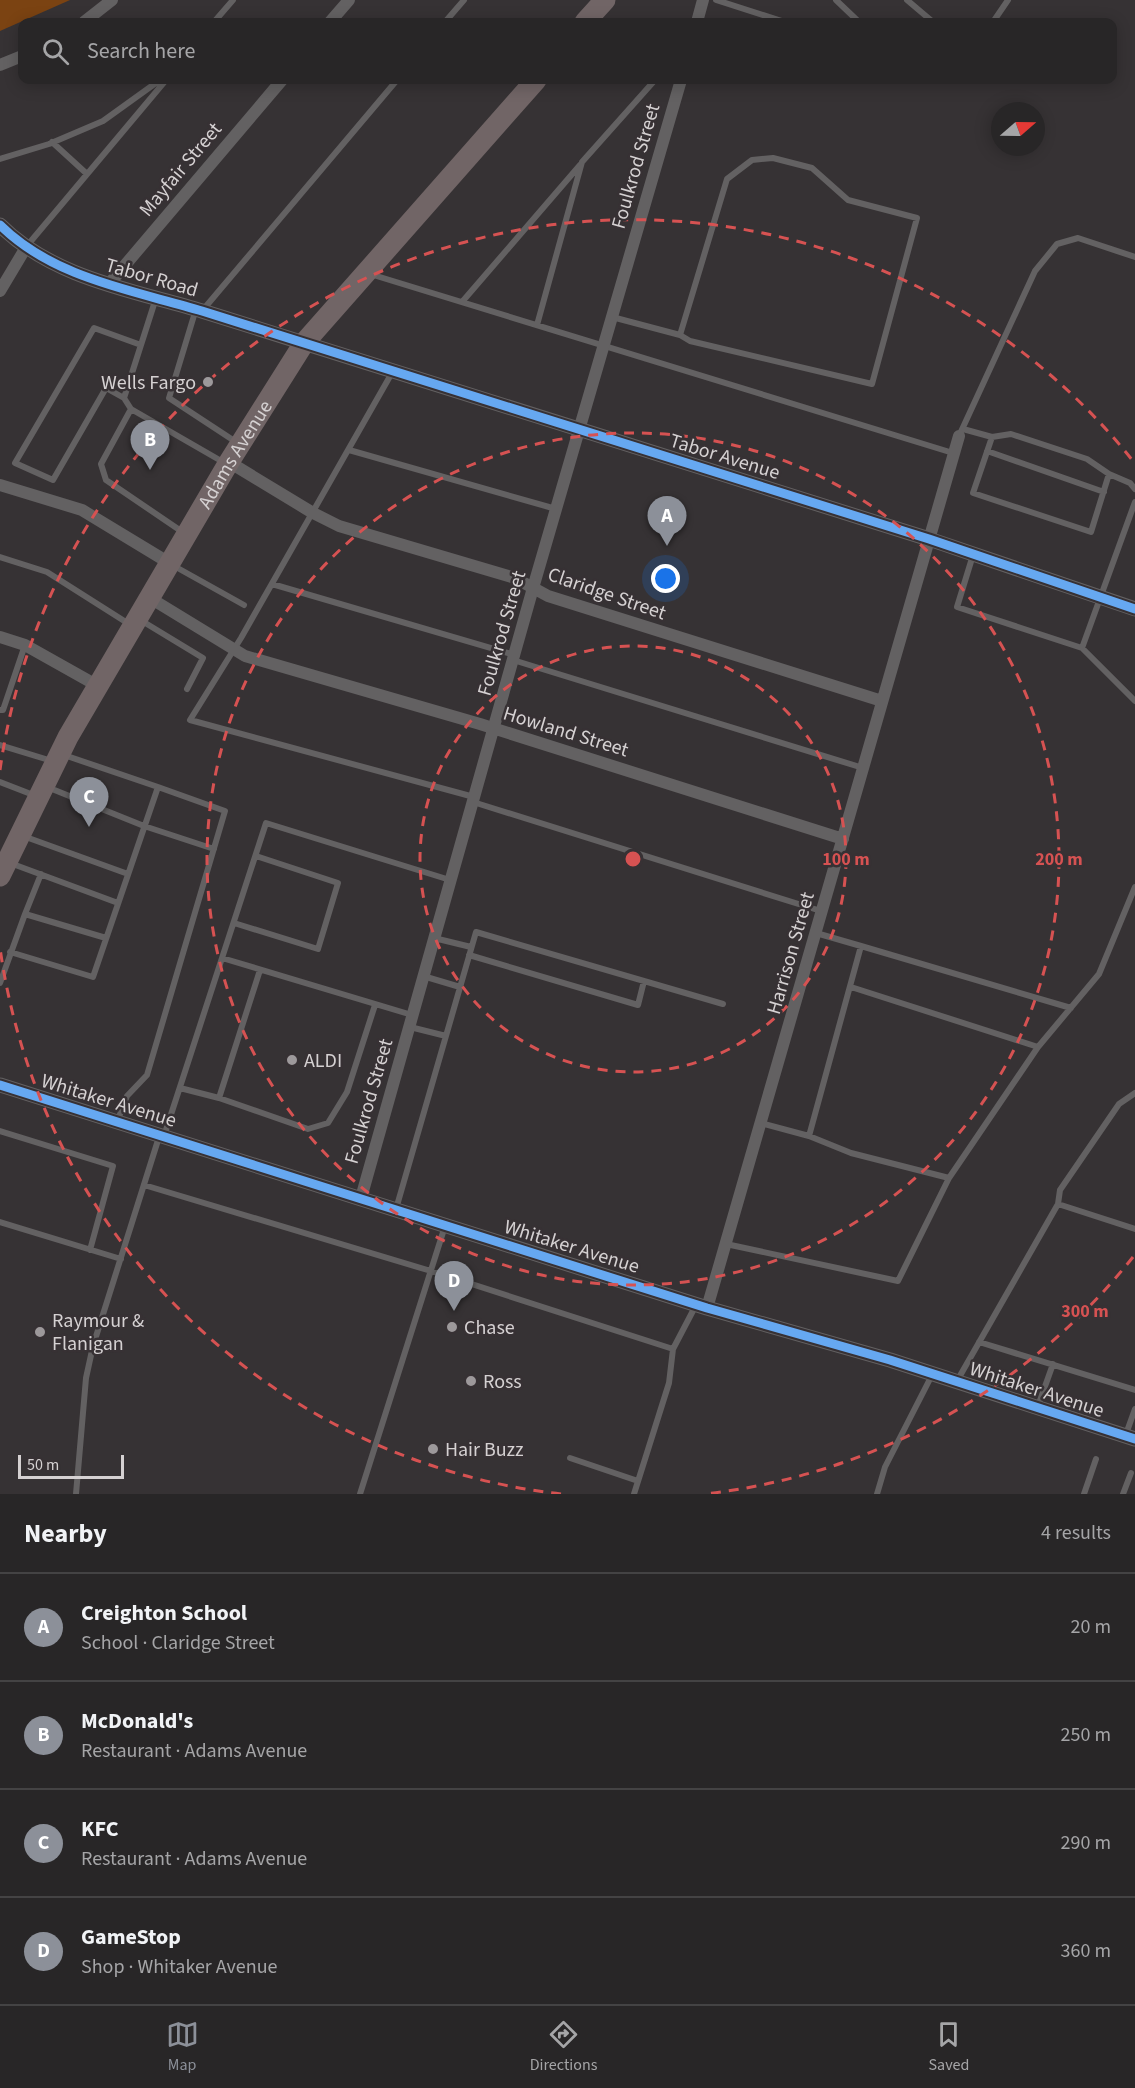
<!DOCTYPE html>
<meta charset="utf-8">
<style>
:root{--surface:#282627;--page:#343233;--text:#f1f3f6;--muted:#a5a5a7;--line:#444344;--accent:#8c9099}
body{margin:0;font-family:"Source Sans 3",sans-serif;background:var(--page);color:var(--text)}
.compass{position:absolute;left:991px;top:102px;width:54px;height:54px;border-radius:50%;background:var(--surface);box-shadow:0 3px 15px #0003;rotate:70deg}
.scale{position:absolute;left:18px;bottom:15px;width:106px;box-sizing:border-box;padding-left:6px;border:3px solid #d5d1d2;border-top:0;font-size:16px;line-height:21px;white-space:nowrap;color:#d5d1d2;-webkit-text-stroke:4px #373134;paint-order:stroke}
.you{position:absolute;left:666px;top:579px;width:21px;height:21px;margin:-15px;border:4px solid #fff;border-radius:50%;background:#1a73e8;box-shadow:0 0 0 9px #1a73e833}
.badge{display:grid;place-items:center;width:39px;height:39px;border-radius:50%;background:var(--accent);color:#fff;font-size:20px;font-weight:700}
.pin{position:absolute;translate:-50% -50px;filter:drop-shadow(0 2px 3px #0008)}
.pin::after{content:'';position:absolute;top:32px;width:21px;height:18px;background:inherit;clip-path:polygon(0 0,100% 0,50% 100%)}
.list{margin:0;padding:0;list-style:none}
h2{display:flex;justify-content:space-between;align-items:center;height:78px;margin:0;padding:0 24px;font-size:26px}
h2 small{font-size:20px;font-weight:400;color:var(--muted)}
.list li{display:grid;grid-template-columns:39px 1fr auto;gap:18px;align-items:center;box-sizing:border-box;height:108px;padding:0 24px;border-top:2px solid var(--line)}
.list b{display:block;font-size:22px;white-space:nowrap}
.list p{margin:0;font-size:20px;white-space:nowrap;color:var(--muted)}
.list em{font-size:20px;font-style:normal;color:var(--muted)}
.icon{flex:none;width:33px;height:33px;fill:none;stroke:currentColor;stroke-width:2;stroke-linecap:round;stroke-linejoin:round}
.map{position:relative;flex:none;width:1135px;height:1494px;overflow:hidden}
.search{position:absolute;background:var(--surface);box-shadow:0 3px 15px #0003;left:18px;right:18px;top:18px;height:66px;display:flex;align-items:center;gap:15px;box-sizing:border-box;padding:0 21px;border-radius:12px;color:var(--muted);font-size:22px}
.sheet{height:510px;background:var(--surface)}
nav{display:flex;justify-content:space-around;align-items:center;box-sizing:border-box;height:84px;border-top:2px solid var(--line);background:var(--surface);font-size:16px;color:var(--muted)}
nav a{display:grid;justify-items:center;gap:3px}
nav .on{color:var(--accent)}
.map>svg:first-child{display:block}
</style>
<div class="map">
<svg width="1135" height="1494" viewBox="0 0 1135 1494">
<rect width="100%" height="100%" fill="#363234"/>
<path fill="#7b4312" d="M 0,0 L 70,0 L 0,31 Z"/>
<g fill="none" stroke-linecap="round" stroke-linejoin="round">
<path stroke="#636162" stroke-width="6" d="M 716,0 L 785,22
M 836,0 L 859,22
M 907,0 L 933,22
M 214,22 L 233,0
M 445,22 L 464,0
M 993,22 L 1008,0
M 52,142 L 87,174
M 0,159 L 49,144 L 103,121 L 160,80
M 26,247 L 166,80
M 370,274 L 953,453
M 462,302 L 580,165
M 196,309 L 169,398 L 236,442
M 202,311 L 397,80
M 612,317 L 680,335 L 727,179 L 752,160 L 773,158 L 812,168 L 848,200 L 917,218 L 872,384 L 690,341 L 680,335
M 537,325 L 582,162 L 655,80
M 141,345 L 94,328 L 15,463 L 53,480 L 106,388 L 124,398 L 156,298
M 393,371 L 241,638 L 190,720 L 474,797
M 124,398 L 131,409 L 223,462
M 131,409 L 101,464 L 106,480 L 184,533
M 963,429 L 992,437 L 1011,434 L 1087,459 L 1109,474 L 1130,483 L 1135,489
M 959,436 L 1035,271 L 1057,244 L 1078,238 L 1135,257
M 992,437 L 973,493 L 1091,532 L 1109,474
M 349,450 L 556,509
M 987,451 L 1104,492
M 973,555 L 957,607 L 1082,648 L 1135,502
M 0,557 L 47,572 L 129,624
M 174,566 L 244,605
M 272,584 L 515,655
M 142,621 L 203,658 L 187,689
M 1082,648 L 1135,701
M 513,660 L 863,768
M 0,710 L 3,710 L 25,645
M 0,745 L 52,761
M 0,782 L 36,796
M 47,787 L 144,826 L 214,849
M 473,802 L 821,911
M 23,836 L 128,874
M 10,863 L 118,903
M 25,914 L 41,874
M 234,923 L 318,949 L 338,883 L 256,856
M 434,938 L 471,947
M 861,946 L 1071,1008
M 10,952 L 93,977 L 158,787 L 64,755
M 469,955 L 638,1005 L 644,981
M 222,958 L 412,1015
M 423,976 L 460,987
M 0,983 L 25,914 L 106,938
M 410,1027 L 446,1036
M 1038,1047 L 1099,974 L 1135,887
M 180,1088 L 219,1098 L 260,970
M 219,1098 L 308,1129 L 328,1123 L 347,1092 L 375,1005
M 117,1122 L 127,1096 L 147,1075 L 225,811 L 158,787
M 761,1123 L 809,1136 L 851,1153 L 949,1178 L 1038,1047 L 851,987
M 0,1131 L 113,1166 L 90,1250
M 164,1136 L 266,823 L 450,880
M 809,1136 L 861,946 L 816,933
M 144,1185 L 431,1271 L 673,1349 L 696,1305
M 1058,1204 L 1060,1190 L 1119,1104 L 1135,1093
M 396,1209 L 476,932 L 723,1004
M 0,1222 L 121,1259
M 726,1244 L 898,1281 L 949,1178
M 979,1342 L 1135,1390
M 957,1381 L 1058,1204 L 1135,1229
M 1038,1406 L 1053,1364
M 1126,1434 L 1135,1409
M 570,1458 L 638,1481
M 76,1494 L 86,1378 L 93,1346 L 159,1137
M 360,1494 L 445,1226
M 634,1494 L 669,1383 L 673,1349
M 877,1494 L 885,1467 L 932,1375
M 1084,1494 L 1096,1459
M 1123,1494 L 1131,1473"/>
<path stroke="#636162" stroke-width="12" d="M 84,22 L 112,0
M 330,22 L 349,0
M 697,22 L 703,0
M 0,65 L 22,56
M 109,284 L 282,80
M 0,291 L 25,249
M 229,462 L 313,513 L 339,526 L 515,578 L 548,596 L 882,701
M 0,485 L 82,510 L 171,564
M 150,598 L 245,656 L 480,724 L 843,839
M 0,637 L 25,645 L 98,686
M 361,1198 L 533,588 L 681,80
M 707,1308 L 959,436"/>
<path stroke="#636162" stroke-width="15" d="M 0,225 C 53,278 132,290 202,311 L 929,539 L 1135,609
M 0,1085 L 707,1308 L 890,1360 L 1135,1439"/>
<g stroke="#716566" stroke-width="21">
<path d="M 585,22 L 605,0"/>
<path id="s1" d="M 0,876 L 68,737 L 229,462 L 304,343 L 536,80"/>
</g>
<defs>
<path id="cycleway" d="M 0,225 C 53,278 132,290 202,311 L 929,539 L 1135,609
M 0,1085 L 707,1308 L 890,1360 L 1135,1439"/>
</defs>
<use href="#cycleway" stroke="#373134" stroke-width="13"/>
<use href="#cycleway" stroke="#66a8f1" stroke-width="9"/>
</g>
<g fill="none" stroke="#d65252" stroke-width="3" stroke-dasharray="10 8">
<circle cx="633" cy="859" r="213"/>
<circle cx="633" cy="859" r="426"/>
<path d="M1133 1257A639 639 0 0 1 705 1494M561 1494A639 639 0 0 1 0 948M0 770A639 639 0 0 1 1133 461"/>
</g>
<g fill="#9d999b" stroke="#373134" stroke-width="2">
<circle cx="208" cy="382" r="6"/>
<circle cx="292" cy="1060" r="6"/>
<circle cx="452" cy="1327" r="6"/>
<circle cx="40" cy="1332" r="6"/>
<circle cx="471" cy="1381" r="6"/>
<circle cx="433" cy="1449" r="6"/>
</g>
<g text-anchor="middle" stroke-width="5" stroke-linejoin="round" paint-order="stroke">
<g font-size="20" fill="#d5d1d2" stroke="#373134">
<text transform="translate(635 166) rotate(-74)" y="7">Foulkrod Street</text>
<text transform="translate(180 169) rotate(-50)" y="7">Mayfair Street</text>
<text transform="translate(152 277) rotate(16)" y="7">Tabor Road</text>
<text dy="7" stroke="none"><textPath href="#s1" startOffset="483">Adams Avenue</textPath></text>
<text transform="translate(725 456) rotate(17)" y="7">Tabor Avenue</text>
<text transform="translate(607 593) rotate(19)" y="7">Claridge Street</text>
<text transform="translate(501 633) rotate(-74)" y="7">Foulkrod Street</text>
<text transform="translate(566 731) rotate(17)" y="7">Howland Street</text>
<text transform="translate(790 953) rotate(-74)" y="7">Harrison Street</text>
<text transform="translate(109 1100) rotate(17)" y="7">Whitaker Avenue</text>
<text transform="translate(368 1101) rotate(-74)" y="7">Foulkrod Street</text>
<text transform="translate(572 1246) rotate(17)" y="7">Whitaker Avenue</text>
<text transform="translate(1037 1389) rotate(18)" y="7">Whitaker Avenue</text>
</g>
<g font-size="20" fill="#d5d1d2" stroke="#373134" text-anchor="start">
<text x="196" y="389" text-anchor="end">Wells Fargo</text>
<text x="304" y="1067">ALDI</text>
<text x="52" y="1327">Raymour &amp;<tspan x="52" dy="23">Flanigan</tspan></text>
<text x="464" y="1334">Chase</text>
<text x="483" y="1388">Ross</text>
<text x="445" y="1456">Hair Buzz</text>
</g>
</g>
<circle cx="633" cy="859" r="9" fill="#d65252" stroke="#373134" stroke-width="3"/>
<g font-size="18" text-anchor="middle" font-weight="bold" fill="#d65252" stroke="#373134" stroke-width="5" stroke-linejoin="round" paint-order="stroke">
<text x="846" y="865">100 m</text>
<text x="1059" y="865">200 m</text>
<text x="1085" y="1317">300 m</text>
</g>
</svg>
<svg class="compass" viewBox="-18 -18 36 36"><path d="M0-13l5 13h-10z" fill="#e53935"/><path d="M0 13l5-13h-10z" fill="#a5a5a7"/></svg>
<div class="scale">50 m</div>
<div class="you"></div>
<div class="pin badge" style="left:667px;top:546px">A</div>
<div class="pin badge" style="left:150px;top:470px">B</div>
<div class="pin badge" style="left:89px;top:827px">C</div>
<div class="pin badge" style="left:454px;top:1311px">D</div>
<div class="search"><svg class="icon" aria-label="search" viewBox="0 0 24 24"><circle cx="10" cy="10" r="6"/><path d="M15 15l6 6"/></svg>Search here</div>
</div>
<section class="sheet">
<h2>Nearby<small>4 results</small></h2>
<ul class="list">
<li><span class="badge">A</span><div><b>Creighton School</b><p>School · Claridge Street</p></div><em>20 m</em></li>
<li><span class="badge">B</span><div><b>McDonald's</b><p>Restaurant · Adams Avenue</p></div><em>250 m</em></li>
<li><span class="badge">C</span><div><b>KFC</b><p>Restaurant · Adams Avenue</p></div><em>290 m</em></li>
<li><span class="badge">D</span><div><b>GameStop</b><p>Shop · Whitaker Avenue</p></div><em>360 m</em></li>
</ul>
</section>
<nav>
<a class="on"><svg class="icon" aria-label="map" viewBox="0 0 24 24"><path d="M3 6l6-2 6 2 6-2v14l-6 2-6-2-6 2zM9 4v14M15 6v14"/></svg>Map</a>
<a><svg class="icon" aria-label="directions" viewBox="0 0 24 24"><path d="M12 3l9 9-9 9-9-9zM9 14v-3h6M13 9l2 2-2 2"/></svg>Directions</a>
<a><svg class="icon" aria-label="saved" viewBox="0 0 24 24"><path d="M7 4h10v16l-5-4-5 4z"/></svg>Saved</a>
</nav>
